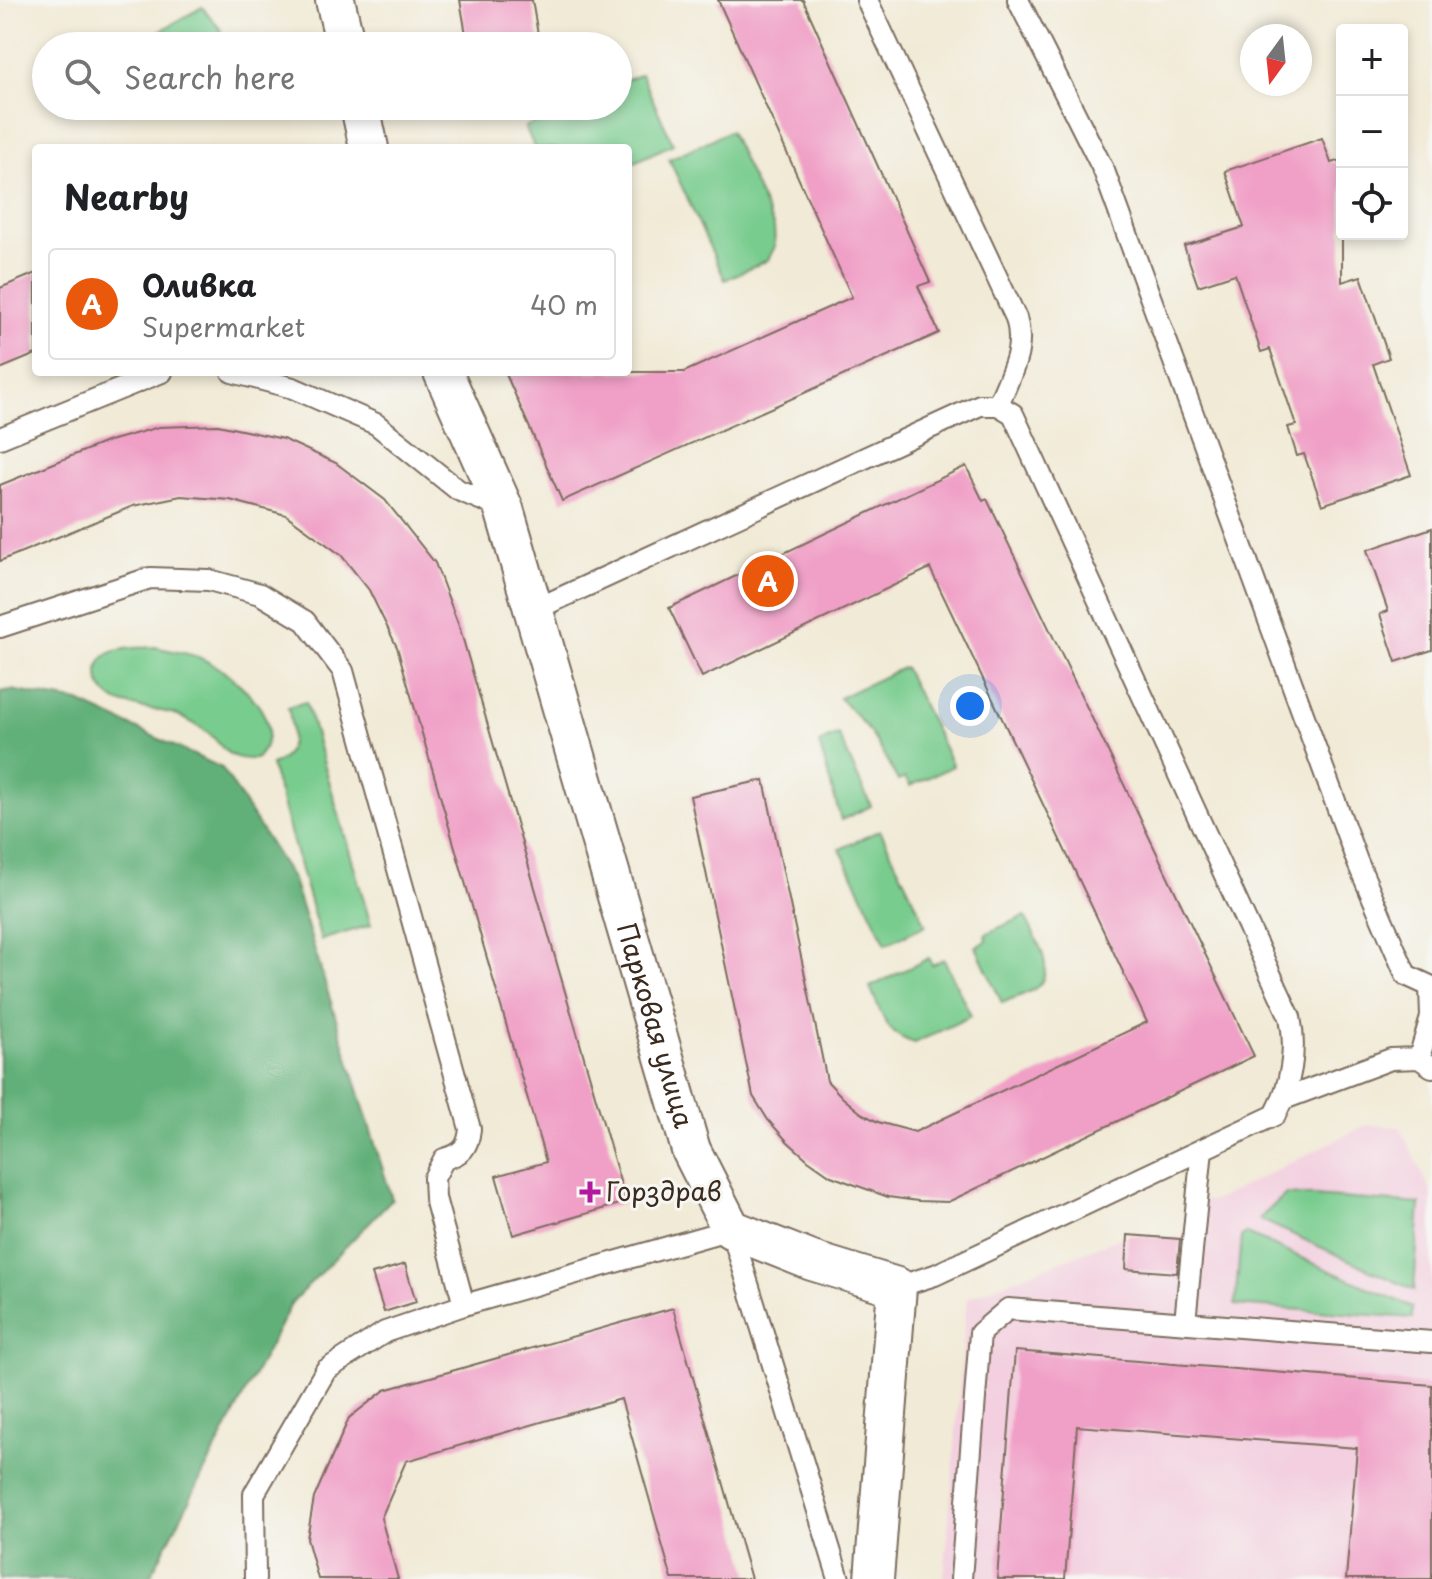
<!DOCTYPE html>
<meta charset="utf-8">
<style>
:root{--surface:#fff;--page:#f6f6f6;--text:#202124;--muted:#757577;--line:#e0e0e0;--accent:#ea580c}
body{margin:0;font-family:"Playpen Sans",sans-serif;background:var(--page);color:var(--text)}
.controls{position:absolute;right:24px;top:24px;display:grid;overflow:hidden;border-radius:8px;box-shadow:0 4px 12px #0003}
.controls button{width:72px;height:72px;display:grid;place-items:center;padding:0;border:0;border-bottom:2px solid var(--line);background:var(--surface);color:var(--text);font:40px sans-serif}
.compass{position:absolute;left:1240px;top:24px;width:72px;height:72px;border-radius:50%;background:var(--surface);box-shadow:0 4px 12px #0003;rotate:195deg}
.you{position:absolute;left:970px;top:706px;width:28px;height:28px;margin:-20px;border:6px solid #fff;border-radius:50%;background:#1a73e8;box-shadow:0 0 0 12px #1a73e833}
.badge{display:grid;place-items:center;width:52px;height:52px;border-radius:50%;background:var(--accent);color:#fff;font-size:26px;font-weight:700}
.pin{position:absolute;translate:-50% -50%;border:4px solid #fff;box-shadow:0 2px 8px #0006}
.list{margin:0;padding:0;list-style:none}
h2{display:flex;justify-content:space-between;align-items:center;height:104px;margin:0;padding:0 32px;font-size:34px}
h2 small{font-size:26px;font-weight:400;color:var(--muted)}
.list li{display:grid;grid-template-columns:52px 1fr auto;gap:24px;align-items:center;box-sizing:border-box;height:112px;margin:0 16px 16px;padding:0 16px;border:2px solid var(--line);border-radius:8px}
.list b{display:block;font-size:30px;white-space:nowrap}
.list p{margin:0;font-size:26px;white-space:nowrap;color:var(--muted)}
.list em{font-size:26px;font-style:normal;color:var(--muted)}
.icon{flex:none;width:44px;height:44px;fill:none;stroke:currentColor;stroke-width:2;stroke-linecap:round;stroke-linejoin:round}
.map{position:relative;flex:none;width:1432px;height:1579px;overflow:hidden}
.search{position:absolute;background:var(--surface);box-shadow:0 4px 12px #0003;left:32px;top:32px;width:600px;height:88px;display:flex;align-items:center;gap:20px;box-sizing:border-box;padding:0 28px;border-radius:44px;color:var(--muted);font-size:30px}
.panel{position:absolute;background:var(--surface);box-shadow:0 4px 12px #0003;left:32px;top:144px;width:600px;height:232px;border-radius:8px}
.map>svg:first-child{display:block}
</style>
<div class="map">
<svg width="1432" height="1579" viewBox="0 0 1432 1579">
<rect width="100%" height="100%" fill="#f6f6f2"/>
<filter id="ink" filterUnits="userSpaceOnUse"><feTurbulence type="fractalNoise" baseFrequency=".0125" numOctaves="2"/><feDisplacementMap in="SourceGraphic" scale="16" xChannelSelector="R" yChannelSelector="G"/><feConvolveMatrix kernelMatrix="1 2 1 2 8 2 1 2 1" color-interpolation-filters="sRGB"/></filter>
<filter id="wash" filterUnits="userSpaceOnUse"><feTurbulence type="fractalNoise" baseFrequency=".006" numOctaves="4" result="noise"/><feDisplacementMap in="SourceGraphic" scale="32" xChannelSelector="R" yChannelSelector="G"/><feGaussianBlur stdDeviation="1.8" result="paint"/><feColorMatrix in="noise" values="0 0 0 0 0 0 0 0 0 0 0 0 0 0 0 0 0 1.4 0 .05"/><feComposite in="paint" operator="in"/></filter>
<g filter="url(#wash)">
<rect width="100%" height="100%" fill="#f1ead6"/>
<path fill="#f3cfdf" d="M 1366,1125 L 1400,1127 L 1432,1193 L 1432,1579 L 944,1579 L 967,1298 L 1128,1235 L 1182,1239 L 1187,1199 L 1214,1201 Z"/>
<path fill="#78cc8e" stroke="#5a7b56" stroke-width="2" d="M 202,7 L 221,30 L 214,46 L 134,46 Z
M 641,74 L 673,144 L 628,165 L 628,148 L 535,148 L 525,127 L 571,106 L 618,106 L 618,84 Z
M 730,131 L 774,227 L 775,246 L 768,260 L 725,280 L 669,159 Z
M 156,647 C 169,651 185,652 198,657 C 223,667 267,701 268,731 C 269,742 263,750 256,759 C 218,760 226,742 201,728 C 193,723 183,717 174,714 C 151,706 107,711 99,681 C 91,645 133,648 156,647 Z
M 904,667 L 953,766 L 910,786 L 905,778 L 898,781 C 882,749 867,723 839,698 Z
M 306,702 L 371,925 L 321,940 L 271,765 C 297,757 293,727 288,707 Z
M 838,734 L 871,806 L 841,820 L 819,743 Z
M 880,830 L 926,925 L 886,944 L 840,849 Z
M 1025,916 C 1033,934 1058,969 1037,987 C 1029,994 1012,998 1002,1003 L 976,947 L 987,941 L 985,934 Z
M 929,958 L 932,965 L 944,959 L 971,1016 L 915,1043 C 884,1035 882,1013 870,987 Z
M 1286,1194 L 1420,1204 L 1414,1290 L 1259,1219 Z
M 1245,1233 L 1412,1307 L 1412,1318 L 1235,1305 L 1241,1237 Z"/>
<path fill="#62b079" stroke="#4e6d4c" stroke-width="2" d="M 11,690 L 79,702 L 222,768 L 293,880 L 392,1199 L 292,1302 L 149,1579 L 0,1579 L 0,692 Z"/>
<g id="blocks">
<path fill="#f09fc6" d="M 460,0 L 532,0 L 540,46 L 468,46 Z
M 718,0 L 803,0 L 930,282 L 918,286 L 939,333 L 562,501 L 505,372 L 684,372 L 852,297 Z
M 1322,138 L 1331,163 L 1342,160 L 1342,282 L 1361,276 L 1389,358 L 1373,364 L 1411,475 L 1322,505 L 1304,454 L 1297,456 L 1288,427 L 1296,425 L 1270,349 L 1261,352 L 1235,274 L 1198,286 L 1184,246 L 1244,227 L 1225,171 Z
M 36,273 L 36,354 L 0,369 L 0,288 Z
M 218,425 L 283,439 L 336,463 L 385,500 L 435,563 L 460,629 L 626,1202 L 513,1235 L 496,1176 L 546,1162 L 397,647 L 369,590 L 341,555 L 286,515 L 230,500 L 181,496 L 133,506 L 0,561 L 0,485 L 106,442 L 159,427 Z
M 966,466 L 983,501 L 987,499 L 1254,1056 L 948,1202 L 918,1201 L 888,1197 L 831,1176 L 808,1160 L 787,1141 L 768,1120 L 753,1096 L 690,796 L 764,780 L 827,1081 L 843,1098 L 861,1113 L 878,1122 L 915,1132 L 1147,1022 L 930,568 L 702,677 L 669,608 Z
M 1432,528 L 1432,650 L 1396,662 L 1380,614 L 1388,611 L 1367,550 Z
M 1128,1235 L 1180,1239 L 1177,1273 L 1126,1269 Z
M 405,1264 L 416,1302 L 384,1312 L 372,1274 Z
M 673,1308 L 751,1579 L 672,1579 L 621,1399 L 406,1461 L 381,1518 L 398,1579 L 318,1579 L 307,1539 L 314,1498 L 349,1418 L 385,1390 Z
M 1015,1351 L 1432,1385 L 1432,1579 L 1346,1579 L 1357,1448 L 1077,1426 L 1065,1579 L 997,1579 Z"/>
</g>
</g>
<g filter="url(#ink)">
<use href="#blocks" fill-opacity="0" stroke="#7b6d5e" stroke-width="2"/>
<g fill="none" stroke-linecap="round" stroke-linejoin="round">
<defs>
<path id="service" d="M 867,0 L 1016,318 C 1026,351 1010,374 998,405
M 1018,0 L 1104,171 L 1357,861 L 1406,975 L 1432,987
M 232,372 L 293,388 L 376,424 L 458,490 L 504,509
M 0,438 L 162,372
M 534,610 L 980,405 L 998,405 L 1013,414 L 1290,1017 C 1297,1050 1291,1085 1275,1115 L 935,1275 L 897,1287
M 0,627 L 150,578 L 209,580 L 260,594 L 305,621 L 343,671 L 470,1129 C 468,1148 462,1154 444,1159 L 434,1178 L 435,1198 L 464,1305
M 1419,1058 L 1431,1017 L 1430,987
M 1284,1099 L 1391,1059 L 1419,1058 L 1432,1067
M 1185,1322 L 1202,1149
M 255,1579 L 254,1494 L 326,1370 L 385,1332 L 464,1305 L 731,1229 L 839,1579
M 961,1579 L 980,1333 L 1008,1309 L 1432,1342"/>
<g id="minor">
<path d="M 335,0 L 346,46"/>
<path d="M 360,106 L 369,148"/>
<path id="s1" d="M 443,372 L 504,509 L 691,1150 L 731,1229 L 812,1261 L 897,1287 L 874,1579"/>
</g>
</defs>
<use href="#service" stroke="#7b6d5e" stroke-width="24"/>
<use href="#minor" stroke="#7b6d5e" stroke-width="42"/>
<use href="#service" stroke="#fff" stroke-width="20"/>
<use href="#minor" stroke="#fff" stroke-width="38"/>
</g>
</g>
<path fill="#b5179e" stroke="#f6f6f2" stroke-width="3" d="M586 1180h8v8h8v8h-8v8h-8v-8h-8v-8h8z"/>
<g text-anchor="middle" stroke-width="6" stroke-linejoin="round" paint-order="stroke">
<g font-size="26" fill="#3b2a1e" stroke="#f6f6f2">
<text dy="9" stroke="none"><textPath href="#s1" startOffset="688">Парковая улица</textPath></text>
</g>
<g font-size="26" fill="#3b2a1e" stroke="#f6f6f2" text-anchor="start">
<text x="606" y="1201">Горздрав</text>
</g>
</g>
</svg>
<div class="controls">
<button>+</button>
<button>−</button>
<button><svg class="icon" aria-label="locate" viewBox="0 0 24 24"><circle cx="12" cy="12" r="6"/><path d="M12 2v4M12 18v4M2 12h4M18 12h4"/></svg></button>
</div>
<svg class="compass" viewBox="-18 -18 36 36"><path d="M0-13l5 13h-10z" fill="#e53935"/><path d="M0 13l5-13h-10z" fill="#757577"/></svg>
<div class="you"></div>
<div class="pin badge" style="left:768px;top:581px">A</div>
<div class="search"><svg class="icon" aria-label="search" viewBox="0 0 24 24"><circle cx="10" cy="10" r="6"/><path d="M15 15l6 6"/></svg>Search here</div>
<section class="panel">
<h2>Nearby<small></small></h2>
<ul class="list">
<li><span class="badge">A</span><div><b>Оливка</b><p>Supermarket</p></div><em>40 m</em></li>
</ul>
</section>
</div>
